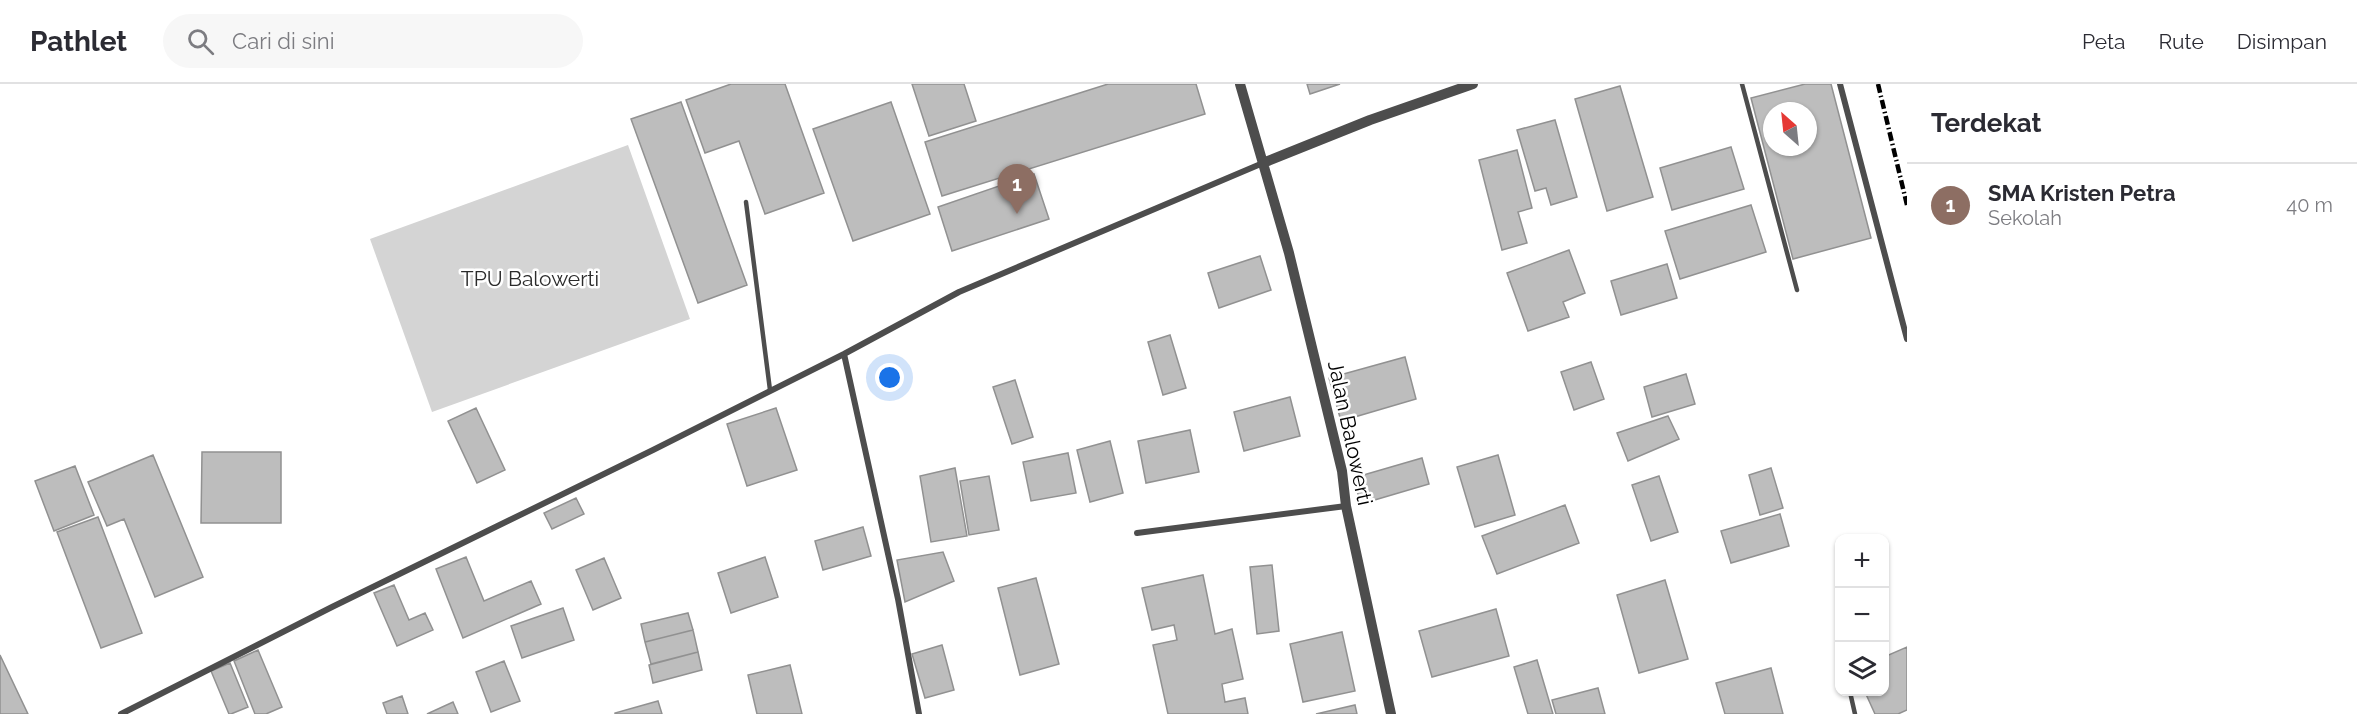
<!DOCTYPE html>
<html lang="id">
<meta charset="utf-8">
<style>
:root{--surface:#fff;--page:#f7f7f7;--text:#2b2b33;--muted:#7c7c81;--line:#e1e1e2;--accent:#db2777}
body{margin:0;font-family:Raleway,sans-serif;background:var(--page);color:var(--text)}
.controls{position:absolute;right:18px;bottom:18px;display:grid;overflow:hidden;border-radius:12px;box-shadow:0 2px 4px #0004}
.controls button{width:54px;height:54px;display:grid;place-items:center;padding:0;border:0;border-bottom:2px solid var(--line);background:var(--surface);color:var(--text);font:30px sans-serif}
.compass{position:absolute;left:1763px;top:18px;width:54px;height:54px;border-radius:50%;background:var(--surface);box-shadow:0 2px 4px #0004;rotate:333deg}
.you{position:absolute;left:890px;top:294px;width:21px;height:21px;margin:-15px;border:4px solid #fff;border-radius:50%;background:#1a73e8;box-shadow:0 0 0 9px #1a73e833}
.badge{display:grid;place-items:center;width:39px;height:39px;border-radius:50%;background:var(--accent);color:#fff;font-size:20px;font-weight:700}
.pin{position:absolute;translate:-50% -50px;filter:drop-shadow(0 2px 3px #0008)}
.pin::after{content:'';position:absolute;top:32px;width:21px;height:18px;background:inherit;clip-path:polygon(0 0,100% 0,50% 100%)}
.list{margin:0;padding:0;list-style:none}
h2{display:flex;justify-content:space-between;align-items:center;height:78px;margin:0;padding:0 24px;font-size:26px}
h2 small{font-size:20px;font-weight:400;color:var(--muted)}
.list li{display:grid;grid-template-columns:39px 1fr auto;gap:18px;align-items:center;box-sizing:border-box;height:84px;padding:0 24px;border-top:2px solid var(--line)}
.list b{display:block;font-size:22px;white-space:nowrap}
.list p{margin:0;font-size:20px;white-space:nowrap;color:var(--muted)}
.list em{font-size:20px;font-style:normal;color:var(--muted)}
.icon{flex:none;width:33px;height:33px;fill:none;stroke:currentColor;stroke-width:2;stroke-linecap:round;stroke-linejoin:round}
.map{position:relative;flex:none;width:1907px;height:630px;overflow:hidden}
header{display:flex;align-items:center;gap:36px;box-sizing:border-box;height:84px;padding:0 30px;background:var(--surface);border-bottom:2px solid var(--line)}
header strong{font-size:28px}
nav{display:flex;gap:33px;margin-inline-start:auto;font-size:21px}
.search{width:420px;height:54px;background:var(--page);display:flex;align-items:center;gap:15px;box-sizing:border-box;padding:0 21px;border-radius:33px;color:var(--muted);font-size:22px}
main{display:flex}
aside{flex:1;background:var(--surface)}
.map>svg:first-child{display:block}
</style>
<header>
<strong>Pathlet</strong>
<div class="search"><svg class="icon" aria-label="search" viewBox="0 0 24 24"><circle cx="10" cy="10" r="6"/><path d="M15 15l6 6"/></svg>Cari di sini</div>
<nav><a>Peta</a><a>Rute</a><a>Disimpan</a></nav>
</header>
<main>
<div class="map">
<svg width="1907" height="630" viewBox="0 0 1907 630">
<rect width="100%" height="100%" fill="#fff"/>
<path fill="#d4d4d4" d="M 628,61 L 690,235 L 432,328 L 370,155 Z"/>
<path fill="#bdbdbd" stroke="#919191" stroke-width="1.5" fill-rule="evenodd" d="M 731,0 L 785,0 L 824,109 L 765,130 L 739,57 L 705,69 L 686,16 Z
M 912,0 L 964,0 L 976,37 L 929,52 Z
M 1108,0 L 1196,0 L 1205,30 L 942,112 L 925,58 Z
M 1307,0 L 1340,0 L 1310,10 Z
M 1805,0 L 1831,0 L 1871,154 L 1793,175 L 1751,14 ZM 1772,27 L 1808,27 L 1808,63 L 1772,63 Z
M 1620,2 L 1653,113 L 1607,127 L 1575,15 Z
M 681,18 L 747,201 L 698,219 L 631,35 Z
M 891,18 L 930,130 L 853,157 L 813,45 Z
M 1555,36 L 1577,113 L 1551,121 L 1546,104 L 1535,107 L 1517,46 Z
M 1731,63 L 1744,105 L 1672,126 L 1660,84 Z
M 1517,66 L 1532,124 L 1518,128 L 1527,159 L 1502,166 L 1479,76 Z
M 1034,90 L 1049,135 L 952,167 L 938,123 Z
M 1751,121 L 1766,168 L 1680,195 L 1665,147 Z
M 1569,166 L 1585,209 L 1563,218 L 1569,233 L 1528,247 L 1507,189 Z
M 1260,172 L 1271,206 L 1219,224 L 1208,189 Z
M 1667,180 L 1677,214 L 1621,231 L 1611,197 Z
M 1170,251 L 1186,304 L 1163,311 L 1148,258 Z
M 1405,273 L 1416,315 L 1341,337 L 1329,294 Z
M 1591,278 L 1604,315 L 1574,326 L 1561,288 Z
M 1686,290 L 1695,320 L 1652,333 L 1644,303 Z
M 1015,296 L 1033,353 L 1012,360 L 993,303 Z
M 1290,313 L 1300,352 L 1244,367 L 1234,328 Z
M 476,324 L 505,386 L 477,399 L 448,337 Z
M 776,324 L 797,386 L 747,402 L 727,340 Z
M 1668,332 L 1679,355 L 1628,377 L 1617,349 Z
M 1190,346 L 1199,388 L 1146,399 L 1138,357 Z
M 1110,357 L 1123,409 L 1090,418 L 1077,366 Z
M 202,368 L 281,368 L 281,439 L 201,439 Z
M 1068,369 L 1076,409 L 1031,417 L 1023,378 Z
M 153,371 L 203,493 L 155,513 L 124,435 L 107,442 L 88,398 Z
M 1498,371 L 1515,431 L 1475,443 L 1457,383 Z
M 1422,374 L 1429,400 L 1361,420 L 1353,394 Z
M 75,382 L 94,431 L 54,447 L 35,397 Z
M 955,384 L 967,452 L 931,458 L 920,392 Z
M 1771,384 L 1783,424 L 1760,431 L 1749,391 Z
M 989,392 L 999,446 L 969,451 L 960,397 Z
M 1659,392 L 1678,448 L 1651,457 L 1632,401 Z
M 576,414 L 584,430 L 552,445 L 544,429 Z
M 1565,421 L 1579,459 L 1497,490 L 1482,452 Z
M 1780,430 L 1789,462 L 1731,479 L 1721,447 Z
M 98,433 L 142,549 L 101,564 L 57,448 Z
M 863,443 L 871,472 L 823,486 L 815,457 Z
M 943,468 L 954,497 L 905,518 L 897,476 Z
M 466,473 L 484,517 L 531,497 L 541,520 L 463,554 L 436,485 Z
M 765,473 L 778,513 L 731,529 L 718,489 Z
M 604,474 L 621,514 L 593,526 L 576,486 Z
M 1272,481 L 1279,547 L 1257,550 L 1250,483 Z
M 1203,491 L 1215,550 L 1232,545 L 1243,595 L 1222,600 L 1225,618 L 1245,614 L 1248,630 L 1168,630 L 1153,561 L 1177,556 L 1174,541 L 1152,546 L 1142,504 Z
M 1036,494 L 1059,580 L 1020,591 L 998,504 Z
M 1665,496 L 1688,575 L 1639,589 L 1617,511 Z
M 394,501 L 409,536 L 425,529 L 433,546 L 397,562 L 374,509 Z
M 563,524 L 574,556 L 522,574 L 511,542 Z
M 1496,525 L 1509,572 L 1432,593 L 1419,547 Z
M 688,529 L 693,546 L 645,558 L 641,540 Z
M 693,546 L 698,568 L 651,580 L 645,558 Z
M 1342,548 L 1355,607 L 1303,618 L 1290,560 Z
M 942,561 L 954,606 L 925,614 L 912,570 Z
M 1907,563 L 1907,626 L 1898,630 L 1875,630 L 1865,608 L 1884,608 L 1884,573 Z
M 258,566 L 282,623 L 266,630 L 255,630 L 234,577 Z
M 698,568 L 702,586 L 653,599 L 649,581 Z
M 0,571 L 28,630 L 0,630 Z
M 1537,576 L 1553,630 L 1528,630 L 1514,583 Z
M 504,577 L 520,617 L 491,628 L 476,588 Z
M 230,579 L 248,623 L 231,630 L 229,630 L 211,587 Z
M 790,581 L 802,630 L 757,630 L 748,591 Z
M 1771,584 L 1783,630 L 1725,630 L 1716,599 Z
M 1598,604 L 1605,630 L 1556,630 L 1552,616 Z
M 402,612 L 408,630 L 387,630 L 383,619 Z
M 658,617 L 662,630 L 615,630 L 615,629 Z
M 453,618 L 458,630 L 427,630 Z
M 1355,621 L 1357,630 L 1316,630 Z"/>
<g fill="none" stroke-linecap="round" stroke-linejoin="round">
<path stroke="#4d4d4d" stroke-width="4.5" d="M 1742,0 L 1797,206
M 746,118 L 770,306
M 1850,608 L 1855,630"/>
<path stroke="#4d4d4d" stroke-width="6" d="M 1840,0 L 1907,255
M 844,270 L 898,515 L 919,630
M 1137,449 L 1346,422
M 121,630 L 332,523 L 653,366 L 844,270 L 959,208 L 1263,79"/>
<path stroke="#4d4d4d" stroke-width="10" d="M 1240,0 L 1289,169 L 1342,387 L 1346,422 L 1391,630
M 1263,79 L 1370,36 L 1473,0"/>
<path stroke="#000" stroke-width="4.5" stroke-dasharray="9 3 1.5 3" stroke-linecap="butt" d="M 1878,0 L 1907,121"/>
</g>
<g text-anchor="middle" stroke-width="5" stroke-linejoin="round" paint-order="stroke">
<g font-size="21" fill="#2b2b2b" stroke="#fff">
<text x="530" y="202">TPU Balowerti</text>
</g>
<g font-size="21" fill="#000" stroke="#fff">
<text transform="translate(1350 349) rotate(78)" y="7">Jalan Balowerti</text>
</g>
</g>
</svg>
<div class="controls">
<button>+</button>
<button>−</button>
<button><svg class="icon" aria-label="layers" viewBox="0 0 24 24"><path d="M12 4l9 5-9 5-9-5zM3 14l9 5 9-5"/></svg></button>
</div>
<svg class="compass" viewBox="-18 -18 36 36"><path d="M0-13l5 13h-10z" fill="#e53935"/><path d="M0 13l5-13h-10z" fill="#7c7c81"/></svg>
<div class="you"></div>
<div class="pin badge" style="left:1017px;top:130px;background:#8d6e63">1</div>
</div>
<aside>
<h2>Terdekat<small></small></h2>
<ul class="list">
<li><span class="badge" style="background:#8d6e63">1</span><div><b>SMA Kristen Petra</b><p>Sekolah</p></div><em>40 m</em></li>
</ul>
</aside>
</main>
